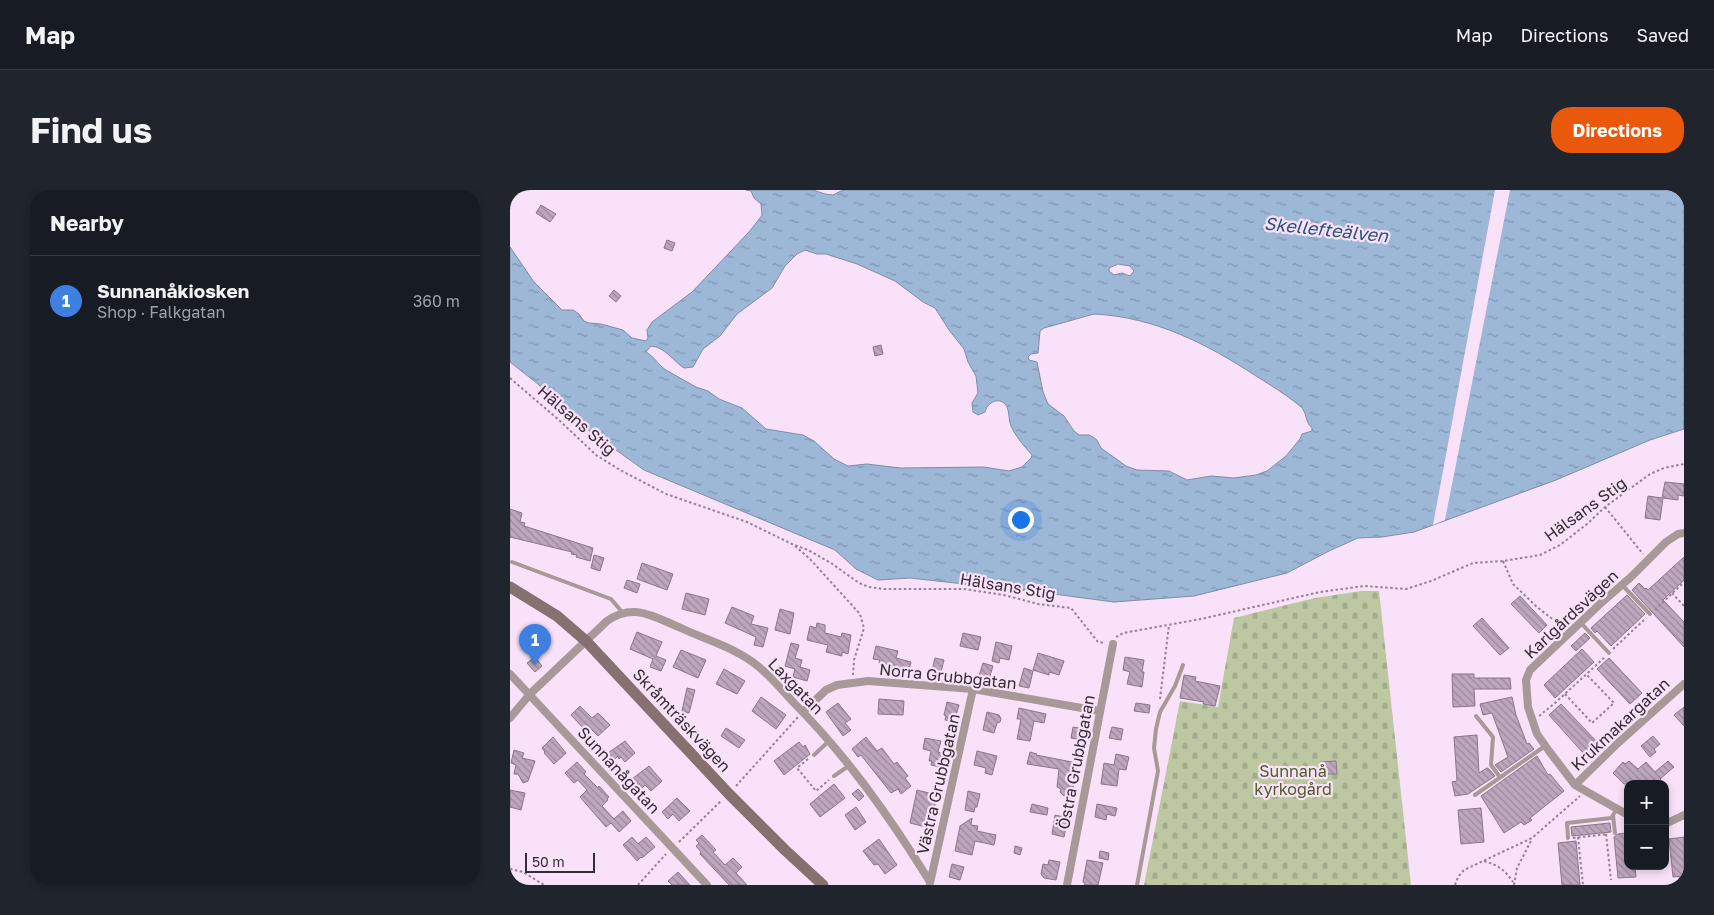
<!DOCTYPE html>
<meta charset="utf-8">
<style>
:root{--surface:#171b24;--page:#20242c;--text:#f1f3f6;--muted:#9ea1a6;--line:#363941;--accent:#ea580c}
body{margin:0;font-family:"Golos Text",sans-serif;background:var(--page);color:var(--text)}
.controls{position:absolute;right:15px;bottom:15px;display:grid;overflow:hidden;border-radius:10px;box-shadow:0 2px 8px #0003}
.controls button{width:45px;height:45px;display:grid;place-items:center;padding:0;border:0;border-bottom:1px solid var(--line);background:var(--surface);color:var(--text);font:25px sans-serif}
.scale{position:absolute;left:15px;bottom:12px;width:70px;box-sizing:border-box;padding-left:5px;border:2px solid #352c35;border-top:0;font-size:14px;line-height:18px;white-space:nowrap;color:#352c35;-webkit-text-stroke:4px #f9e1f9;paint-order:stroke}
.you{position:absolute;left:510px;top:329px;width:18px;height:18px;margin:-12px;border:4px solid #fff;border-radius:50%;background:#1a73e8;box-shadow:0 0 0 8px #1a73e833}
.badge{display:grid;place-items:center;width:32px;height:32px;border-radius:50%;background:var(--accent);color:#fff;font-size:16px;font-weight:700}
.pin{position:absolute;translate:-50% -41px;filter:drop-shadow(0 1px 2px #0008)}
.pin::after{content:'';position:absolute;top:26px;width:18px;height:15px;background:inherit;clip-path:polygon(0 0,100% 0,50% 100%)}
.list{margin:0;padding:0;list-style:none}
h2{display:flex;justify-content:space-between;align-items:center;height:65px;margin:0;padding:0 20px;font-size:21px}
h2 small{font-size:16px;font-weight:400;color:var(--muted)}
.list li{display:grid;grid-template-columns:32px 1fr auto;gap:15px;align-items:center;box-sizing:border-box;height:90px;padding:0 20px;border-top:1px solid var(--line)}
.list b{display:block;font-size:19px;white-space:nowrap}
.list p{margin:0;font-size:16px;white-space:nowrap;color:var(--muted)}
.list em{font-size:16px;font-style:normal;color:var(--muted)}
.map{position:relative;flex:none;width:1174px;height:695px;overflow:hidden;border-radius:20px}
header{display:flex;align-items:center;gap:30px;box-sizing:border-box;height:70px;padding:0 25px;background:var(--surface);border-bottom:1px solid var(--line)}
header strong{font-size:24px}
nav{display:flex;gap:28px;margin-inline-start:auto;font-size:18px}
.intro{display:flex;align-items:center;justify-content:space-between;box-sizing:border-box;height:120px;padding:0 30px}
h1{margin:0;font-size:35px}
.button{padding:12px 22px;border-radius:20px;background:var(--accent);color:#fff;font-size:18px;font-weight:700}
main{display:flex;gap:30px;padding:0 30px}
aside{flex:1;background:var(--surface);border-radius:20px;box-shadow:0 2px 8px #0003}
.map>svg:first-child{display:block}
</style>
<header>
<strong>Map</strong>
<nav><a>Map</a><a>Directions</a><a>Saved</a></nav>
</header>
<div class="intro"><h1>Find us</h1><a class="button">Directions</a></div>
<main>
<aside>
<h2>Nearby<small></small></h2>
<ul class="list">
<li><span class="badge" style="background:#3f7fe0">1</span><div><b>Sunnanåkiosken</b><p>Shop · Falkgatan</p></div><em>360 m</em></li>
</ul>
</aside>
<div class="map">
<svg width="1174" height="695" viewBox="0 0 1174 695">
<defs>
<pattern id="cemetery-stones" width="16" height="16" patternUnits="userSpaceOnUse" patternTransform="scale(1.25)"><rect width="16" height="16" fill="#bdc8a3"/><path d="M2 7V4a2 2 0 0 1 4 0v3zM10 15v-3a2 2 0 0 1 4 0v3z" fill="#a3ac8d"/></pattern>
<pattern id="water-ripples" width="26" height="14" patternUnits="userSpaceOnUse" patternTransform="scale(1.25)"><rect width="26" height="14" fill="#9db7d7"/><path d="M2 4q2-2 4 0t4 0M15 11q2-2 4 0t4 0" fill="none" stroke="#8195af"/></pattern>
<pattern id="building-back-hatch" width="6" height="6" patternUnits="userSpaceOnUse" patternTransform="scale(1.25)"><rect width="6" height="6" fill="#bea7bd"/><path d="M-1 5l2 2M0 0l6 6M5-1l2 2" fill="none" stroke="#9b889a"/></pattern>
</defs>
<rect width="100%" height="100%" fill="#f9e1f9"/>
<path fill="url(#cemetery-stones)" d="M 851,401 L 869,401 L 901,695 L 634,695 L 670,511 L 708,517 L 724,428 L 805,408 Z"/>
<path fill="url(#water-ripples)" stroke="#7e8da6" fill-rule="evenodd" d="M 236,0 L 303,0 L 315,4 L 323,5 L 333,0 L 1174,0 L 1174,239 L 1140,250 L 1046,290 L 904,342 L 872,347 L 848,348 L 819,361 L 777,383 L 684,406 L 604,412 L 536,403 L 400,388 L 368,390 L 346,379 L 325,360 L 134,280 L 74,237 L 28,194 L 0,172 L 0,57 L 24,92 L 52,120 L 63,120 L 69,124 L 74,131 L 79,133 L 91,134 L 113,140 L 122,148 L 136,151 L 138,148 L 137,140 L 142,132 L 182,102 L 239,42 L 250,28 L 252,25 L 251,14 L 244,8 L 241,1 ZM 295,60 L 307,64 L 316,64 L 347,74 L 385,91 L 413,112 L 425,118 L 439,140 L 454,159 L 458,172 L 466,186 L 468,203 L 462,213 L 463,222 L 468,225 L 475,222 C 477,214 486,207 494,213 C 500,217 498,229 501,236 C 506,247 514,256 522,265 L 521,268 L 512,277 L 499,281 L 474,277 L 390,278 L 357,274 L 338,276 L 324,269 L 304,251 L 293,245 L 256,239 L 232,218 L 209,209 L 198,201 L 186,197 L 156,180 C 148,175 146,168 136,162 L 141,156 C 155,157 163,171 174,178 L 183,177 L 193,159 L 210,146 L 227,124 L 262,98 L 275,76 L 287,64 ZM 608,74 L 620,76 L 624,81 L 620,86 L 612,83 L 604,85 L 599,81 L 599,78 ZM 584,124 C 645,127 697,154 746,186 C 762,196 775,204 790,216 C 798,223 794,231 802,238 L 802,241 L 792,244 L 790,249 L 776,266 L 757,281 L 746,285 L 724,288 L 701,286 L 677,290 L 659,281 L 627,280 L 616,276 L 591,258 L 587,250 L 583,247 L 579,245 L 569,245 L 564,241 L 554,226 L 538,214 L 533,202 L 527,172 L 519,170 L 518,167 L 521,164 L 528,163 L 530,141 L 534,138 Z"/>
<path fill="#f9e1f9" d="M 985,0 L 1000,0 L 935,330 L 923,335 Z"/>
<path fill="url(#building-back-hatch)" stroke="#8a758a" d="M 31,15 L 46,24 L 40,32 L 26,23 Z
M 157,50 L 165,53 L 162,61 L 154,58 Z
M 104,100 L 111,106 L 106,112 L 99,106 Z
M 371,155 L 373,164 L 365,166 L 363,157 Z
M 1155,292 L 1174,294 L 1174,306 L 1168,305 L 1168,310 L 1153,308 L 1150,330 L 1135,328 L 1138,306 L 1152,308 Z
M 0,319 L 12,323 L 10,332 L 15,333 L 14,336 L 83,358 L 80,371 L 66,367 L 67,365 L 61,364 L 62,362 L 0,347 Z
M 84,365 L 94,368 L 90,381 L 81,378 Z
M 1174,367 L 1174,390 L 1153,410 L 1174,432 L 1174,457 L 1122,400 L 1129,393 L 1135,399 L 1136,398 L 1138,400 Z
M 132,373 L 163,384 L 157,400 L 127,389 Z
M 117,390 L 130,394 L 127,403 L 114,398 Z
M 176,403 L 199,409 L 195,425 L 172,419 Z
M 1117,405 L 1135,424 L 1101,456 L 1087,441 L 1085,443 L 1081,438 Z
M 1010,406 L 1037,435 L 1029,443 L 1001,414 Z
M 222,417 L 244,426 L 241,434 L 258,438 L 253,457 L 244,455 L 246,447 L 215,433 Z
M 270,419 L 284,423 L 280,444 L 265,440 Z
M 972,428 L 999,458 L 990,465 L 963,436 Z
M 307,433 L 315,435 L 315,443 L 331,447 L 332,443 L 341,445 L 338,464 L 332,462 L 332,466 L 316,462 L 318,455 L 297,450 L 300,436 L 306,438 Z
M 127,442 L 152,452 L 146,466 L 156,470 L 151,481 L 140,477 L 143,469 L 120,459 Z
M 453,443 L 471,447 L 468,460 L 450,456 Z
M 1075,443 L 1080,448 L 1066,461 L 1061,456 Z
M 486,452 L 502,456 L 499,470 L 490,468 L 489,473 L 482,471 Z
M 281,453 L 289,455 L 285,468 L 292,470 L 290,477 L 300,480 L 297,491 L 283,487 L 285,479 L 275,476 Z
M 366,456 L 388,461 L 386,468 L 401,472 L 399,481 L 369,473 L 370,470 L 363,469 Z
M 1072,459 L 1084,472 L 1045,508 L 1034,495 Z
M 171,460 L 196,470 L 188,488 L 163,477 Z
M 528,463 L 554,471 L 549,485 L 539,482 L 539,485 L 523,480 Z
M 25,467 L 32,476 L 25,482 L 17,473 Z
M 615,467 L 634,470 L 632,482 L 634,482 L 632,497 L 617,494 L 620,482 L 613,480 Z
M 425,468 L 434,470 L 431,482 L 422,480 Z
M 1099,468 L 1132,503 L 1120,514 L 1087,479 Z
M 473,473 L 483,476 L 479,489 L 469,486 Z
M 514,478 L 523,481 L 519,498 L 509,496 Z
M 214,479 L 235,491 L 227,504 L 206,494 Z
M 942,484 L 964,484 L 964,488 L 1000,488 L 1001,499 L 964,499 L 965,516 L 943,517 Z
M 674,485 L 686,487 L 685,491 L 710,496 L 705,516 L 693,514 L 694,512 L 670,508 Z
M 177,498 L 185,500 L 179,523 L 172,521 Z
M 251,507 L 276,525 L 266,539 L 242,521 Z
M 1002,507 L 1006,525 L 1017,554 L 1019,553 L 1024,559 L 991,582 L 985,575 L 998,567 L 982,523 L 973,525 L 970,514 Z
M 369,509 L 394,511 L 393,525 L 368,524 Z
M 437,512 L 449,515 L 444,532 L 435,530 L 436,526 L 434,525 Z
M 328,513 L 341,529 L 335,533 L 341,540 L 333,546 L 316,522 Z
M 626,513 L 640,515 L 639,523 L 624,521 Z
M 1051,514 L 1088,553 L 1075,565 L 1039,525 Z
M 70,516 L 82,528 L 88,523 L 100,535 L 88,546 L 81,539 L 78,543 L 61,525 Z
M 1174,517 L 1174,536 L 1164,525 Z
M 509,518 L 536,524 L 534,533 L 524,531 L 520,551 L 507,549 L 511,529 L 507,529 Z
M 477,522 L 489,525 L 491,529 L 490,532 L 487,533 L 484,543 L 473,540 Z
M 563,537 L 574,539 L 572,550 L 561,548 Z
M 602,537 L 613,539 L 611,550 L 599,548 Z
M 216,538 L 235,550 L 229,558 L 211,546 Z
M 967,545 L 969,583 L 977,578 L 979,579 L 985,586 L 958,604 L 945,606 L 942,592 L 947,591 L 944,547 Z
M 1143,546 L 1150,554 L 1144,559 L 1146,562 L 1140,567 L 1131,556 Z
M 43,547 L 56,563 L 44,574 L 34,563 L 35,562 L 32,558 Z
M 356,547 L 367,561 L 372,558 L 384,574 L 387,572 L 398,586 L 395,588 L 401,596 L 391,604 L 388,599 L 381,603 L 351,565 L 348,567 L 342,559 Z
M 415,548 L 431,551 L 428,562 L 437,564 L 434,578 L 421,575 L 422,571 L 419,571 L 421,561 L 413,559 Z
M 115,551 L 125,563 L 115,572 L 111,567 L 109,569 L 108,566 L 104,570 L 98,563 Z
M 289,552 L 293,557 L 295,555 L 300,564 L 274,585 L 264,571 Z
M 4,560 L 14,563 L 12,568 L 25,571 L 18,591 L 13,593 L 8,584 L 4,584 L 6,575 L 1,573 Z
M 467,561 L 487,566 L 482,585 L 475,583 L 476,578 L 464,575 Z
M 520,562 L 527,564 L 526,565 L 567,573 L 562,604 L 554,606 L 550,602 L 551,599 L 547,597 L 549,579 L 517,574 Z
M 606,564 L 619,567 L 616,580 L 609,579 L 607,596 L 591,594 L 594,573 L 604,575 Z
M 1027,566 L 1038,585 L 1040,584 L 1054,601 L 1020,628 L 1022,630 L 1014,635 L 1011,632 L 994,643 L 971,606 Z
M 826,571 L 827,584 L 811,584 L 810,572 Z
M 1119,571 L 1128,579 L 1136,572 L 1145,582 L 1158,571 L 1164,577 L 1150,589 L 1155,594 L 1114,594 L 1103,583 L 1113,572 L 1115,574 Z
M 67,572 L 76,582 L 74,584 L 88,598 L 89,596 L 99,607 L 97,609 L 98,610 L 92,616 L 104,629 L 113,621 L 121,631 L 109,642 L 101,633 L 96,637 L 70,607 L 77,600 L 68,590 L 64,593 L 55,583 Z
M 139,576 L 152,591 L 141,601 L 135,595 L 131,599 L 122,589 Z
M 324,594 L 335,608 L 310,627 L 300,614 Z
M 348,599 L 354,606 L 349,611 L 342,604 Z
M 0,600 L 15,603 L 11,620 L 0,617 Z
M 407,600 L 427,605 L 420,638 L 400,633 Z
M 458,601 L 470,604 L 467,617 L 465,617 L 464,622 L 455,620 Z
M 167,608 L 180,621 L 169,631 L 163,624 L 158,629 L 152,622 Z
M 522,614 L 538,618 L 537,625 L 520,622 Z
M 587,614 L 607,618 L 605,626 L 597,624 L 596,630 L 585,627 Z
M 346,617 L 356,632 L 345,640 L 335,625 Z
M 971,618 L 974,652 L 951,654 L 948,620 Z
M 545,625 L 558,628 L 554,647 L 542,644 Z
M 462,628 L 461,635 L 468,636 L 467,641 L 486,645 L 484,655 L 465,651 L 462,665 L 445,661 L 450,636 Z
M 1100,633 L 1101,642 L 1062,646 L 1061,637 Z
M 1118,643 L 1118,676 L 1125,676 L 1126,687 L 1108,688 L 1104,647 L 1108,644 Z
M 192,645 L 206,660 L 203,662 L 215,675 L 223,668 L 232,677 L 226,683 L 237,695 L 219,695 L 190,664 L 191,662 L 186,656 L 189,653 L 186,650 Z
M 122,647 L 128,654 L 136,647 L 145,657 L 132,668 L 131,667 L 127,671 L 113,655 Z
M 1174,647 L 1174,686 L 1163,687 L 1159,649 Z
M 369,649 L 387,675 L 375,684 L 368,674 L 364,675 L 353,661 Z
M 1066,651 L 1070,695 L 1052,695 L 1048,653 Z
M 505,656 L 512,658 L 510,665 L 504,663 Z
M 590,661 L 599,663 L 598,670 L 589,668 Z
M 539,670 L 550,672 L 546,690 L 534,688 L 531,684 L 533,674 L 538,675 Z
M 577,670 L 593,673 L 588,695 L 574,695 L 575,693 L 573,692 Z
M 442,674 L 454,677 L 450,690 L 439,687 Z
M 168,682 L 180,695 L 162,695 L 158,691 Z"/>
<g fill="none" stroke-linecap="round" stroke-linejoin="round">
<path stroke="#928292" stroke-width="2" stroke-dasharray="2.5 2.5" stroke-linecap="butt" d="M 0,188 L 50,231 L 86,265 L 110,280 L 156,304 L 237,332 L 282,354 L 298,360 L 321,373 L 349,393 L 359,397 L 374,399 L 454,399 L 494,405 L 528,414 L 561,418 L 588,452 L 595,453
M 1095,317 L 1133,364
M 285,356 L 299,368 L 350,424 L 354,438 L 344,470 L 343,485
M 993,371 L 1003,394 L 1027,417 L 1054,438
M 1162,403 L 1174,416
M 1145,420 L 1174,392
M 606,447 L 613,443 L 691,429 L 810,402 L 854,396 L 896,399 L 921,391 L 963,373 L 993,371 L 1030,365 L 1050,355 L 1077,334 L 1095,317 L 1140,284 L 1154,278 L 1174,274
M 1103,459 L 1136,428
M 1055,504 L 1082,533 L 1104,513 L 1077,485
M 650,509 L 659,435
M 1029,526 L 1045,513 L 1094,468
M 298,569 L 287,578 L 306,601 L 319,590
M 1065,580 L 1082,565
M 226,596 L 288,527
M 1096,644 L 1101,690
M 1068,647 L 1073,695
M 1063,648 L 1098,644
M 169,652 L 212,610
M 974,671 C 988,675 995,680 1003,692
M 0,679 L 13,682 L 34,695
M 128,695 L 156,664
M 945,695 L 948,687 L 954,680 L 1022,648 L 1070,606
M 1004,695 L 1007,678 L 1022,649"/>
<path stroke="#a89897" stroke-width="4" d="M 2,372 L 101,409 L 113,423
M 1112,395 L 1140,424
M 1070,432 L 1099,463
M 966,526 L 983,547 L 981,575 L 990,587
M 304,565 L 319,551
M 324,586 L 340,575
M 965,605 L 1035,556
M 1103,625 L 1105,643
M 1058,648 L 1057,633 L 1101,628 L 1107,619
M 627,695 L 648,581 L 644,558 L 646,539 L 650,522 L 665,496 L 673,475"/>
<path stroke="#a89897" stroke-width="8" d="M 0,484 L 197,695
M 293,522 L 316,500 L 327,495 L 358,491 L 463,499 L 589,521
M 0,528 L 20,504 L 97,431 C 124,412 144,427 171,438 C 196,450 227,458 249,477 C 261,487 272,500 283,512 C 337,566 380,627 420,692
M 1065,595 L 1108,553 L 1174,494
M 1118,625 L 1065,595 L 1039,561 L 1027,544 L 1018,517 L 1016,490 L 1020,480 L 1091,413 L 1121,387 L 1156,352 L 1168,344 L 1174,343
M 1155,634 L 1174,625
M 420,693 L 463,499
M 557,695 L 603,454"/>
<path stroke="#877170" stroke-width="11" d="M 0,397 L 47,426 L 76,451 L 219,604 L 275,660 L 313,695"/>
</g>
<g text-anchor="middle" stroke-width="4.5" stroke-linejoin="round" paint-order="stroke">
<g font-size="16" fill="#352c35" stroke="#f9e1f9">
<text transform="translate(67 230) rotate(41)" y="6">Hälsans Stig</text>
<text transform="translate(1075 319) rotate(-36)" y="6">Hälsans Stig</text>
<text transform="translate(498 396) rotate(9)" y="6">Hälsans Stig</text>
<text transform="translate(1061 424) rotate(-43)" y="6">Karlgårdsvägen</text>
<text transform="translate(438 486) rotate(6)" y="6">Norra Grubbgatan</text>
<text transform="translate(286 496) rotate(46)" y="6">Laxgatan</text>
<text transform="translate(172 530) rotate(47)" y="6">Skråmträskvägen</text>
<text transform="translate(1110 534) rotate(-43)" y="6">Krukmakargatan</text>
<text transform="translate(566 572) rotate(-79)" y="6">Östra Grubbgatan</text>
<text transform="translate(109 580) rotate(47)" y="6">Sunnanågatan</text>
<text transform="translate(428 594) rotate(-77)" y="6">Västra Grubbgatan</text>
</g>
<g font-size="16" fill="#505d22" stroke="#f9e1f9">
<text x="783" y="587">Sunnanå<tspan x="783" dy="18">kyrkogård</tspan></text>
</g>
<g font-size="18" font-style="italic" fill="#2c517d" stroke="#f9e1f9">
<text transform="translate(816 40) rotate(6)" y="6">Skellefteälven</text>
</g>
</g>
</svg>
<div class="controls">
<button>+</button>
<button>−</button>
</div>
<div class="scale">50 m</div>
<div class="you"></div>
<div class="pin badge" style="left:25px;top:475px;background:#3f7fe0">1</div>
</div>
</main>
